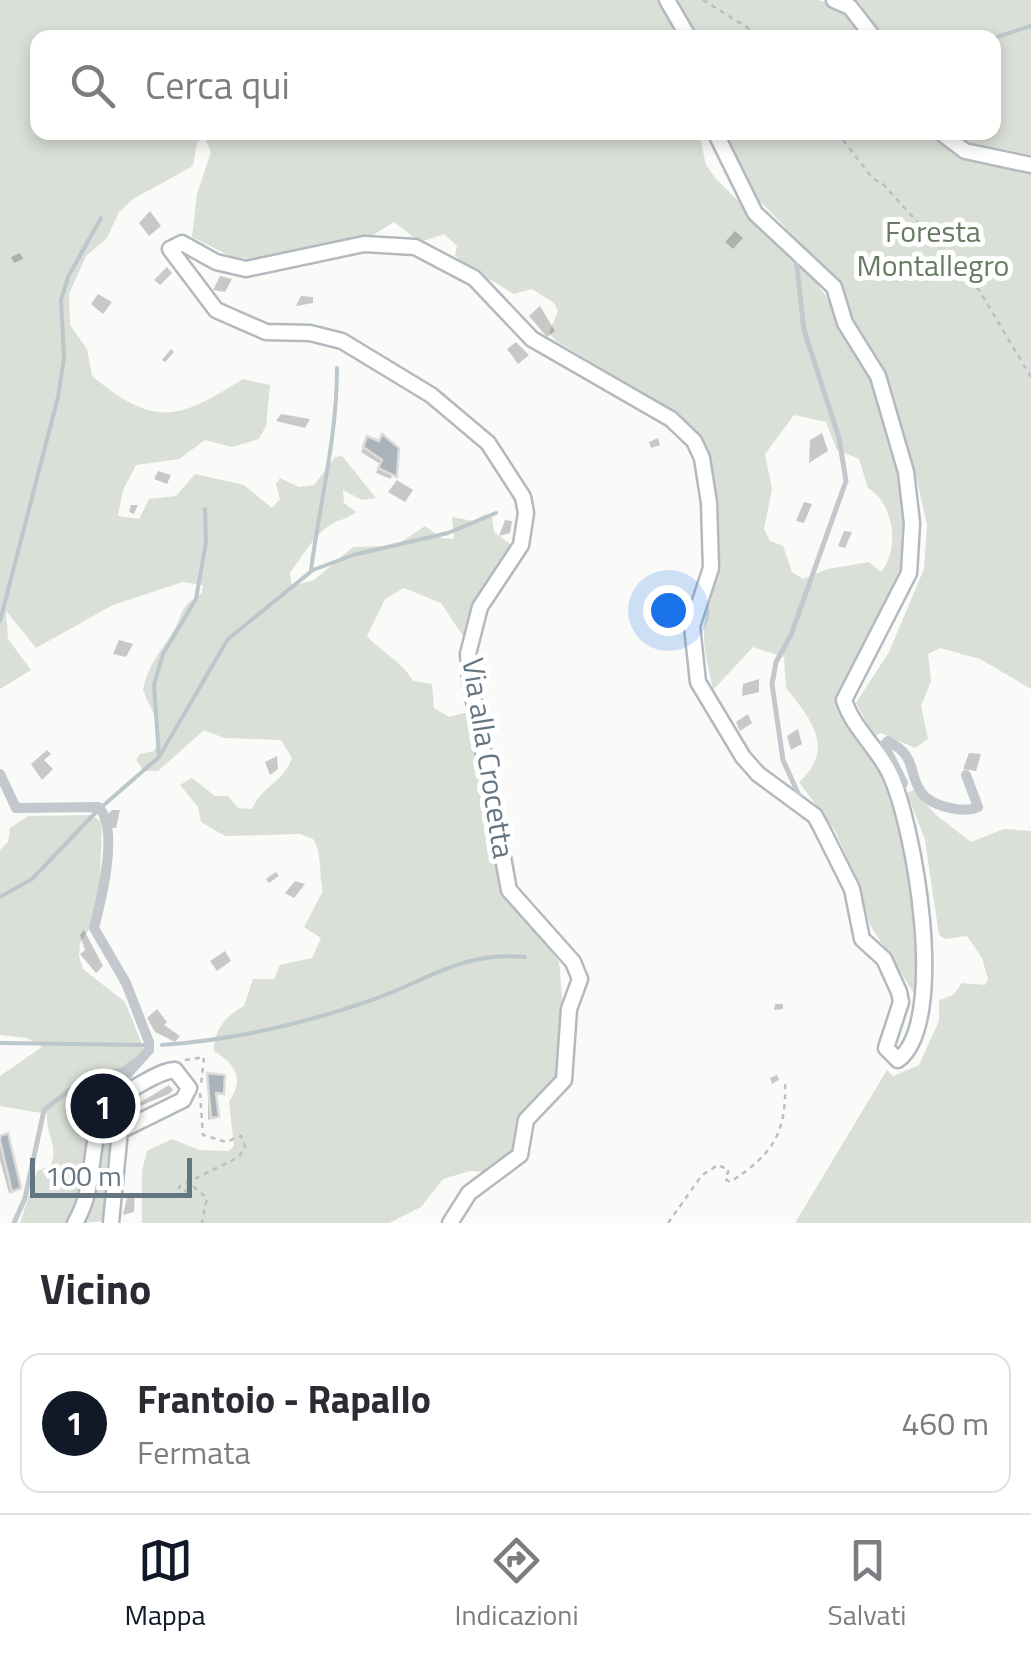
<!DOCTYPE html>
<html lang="it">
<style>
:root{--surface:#fff;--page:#f2f2f3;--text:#2b2b33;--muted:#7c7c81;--line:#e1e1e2;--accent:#111827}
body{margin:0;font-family:"Titillium Web",sans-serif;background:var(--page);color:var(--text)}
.scale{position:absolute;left:30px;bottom:25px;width:162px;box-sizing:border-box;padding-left:10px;border:5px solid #657683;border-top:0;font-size:28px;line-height:35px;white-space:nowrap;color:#657683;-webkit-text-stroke:8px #fff;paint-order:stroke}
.you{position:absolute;left:668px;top:610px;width:35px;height:35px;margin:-25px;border:8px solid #fff;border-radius:50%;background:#1a73e8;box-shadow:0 0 0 15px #1a73e833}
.badge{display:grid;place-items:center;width:65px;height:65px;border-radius:50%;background:var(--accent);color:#fff;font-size:32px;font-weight:700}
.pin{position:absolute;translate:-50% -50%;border:5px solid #fff;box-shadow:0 2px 10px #0006}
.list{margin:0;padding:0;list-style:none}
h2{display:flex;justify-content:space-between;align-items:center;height:130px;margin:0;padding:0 40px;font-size:42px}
h2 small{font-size:32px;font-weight:400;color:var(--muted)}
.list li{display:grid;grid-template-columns:65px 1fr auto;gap:30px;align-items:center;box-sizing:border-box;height:140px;margin:0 20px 20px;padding:0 20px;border:2px solid var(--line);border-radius:20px}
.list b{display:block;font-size:38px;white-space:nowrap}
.list p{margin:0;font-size:32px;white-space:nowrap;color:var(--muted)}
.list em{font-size:32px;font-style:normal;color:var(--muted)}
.icon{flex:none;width:55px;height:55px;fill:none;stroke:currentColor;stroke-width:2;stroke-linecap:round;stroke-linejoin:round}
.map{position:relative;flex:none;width:1031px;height:1223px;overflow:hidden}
.search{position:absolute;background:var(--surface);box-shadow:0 5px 15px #0003;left:30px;right:30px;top:30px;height:110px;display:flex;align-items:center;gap:25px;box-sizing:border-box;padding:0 35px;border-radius:20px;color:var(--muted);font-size:38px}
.sheet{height:290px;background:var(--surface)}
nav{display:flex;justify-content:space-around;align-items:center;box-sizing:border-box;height:140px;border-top:2px solid var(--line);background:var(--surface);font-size:28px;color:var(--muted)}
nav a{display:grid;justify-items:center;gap:5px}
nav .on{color:var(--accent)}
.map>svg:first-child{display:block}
</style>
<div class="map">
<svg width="1031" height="1223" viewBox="0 0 1031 1223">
<rect width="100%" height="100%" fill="#fafaf8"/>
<path fill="#dadfd7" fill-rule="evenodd" d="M 0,0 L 661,0 L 679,37 L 38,38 L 38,132 L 699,133 L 706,165 L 716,179 L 804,266 L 828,299 L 871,380 L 903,479 L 908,564 L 869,648 L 839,693 C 842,725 867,747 883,774 C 903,811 927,954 915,995 L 870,925 L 854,872 L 834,829 L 799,782 C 836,749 811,719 786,688 L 784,657 L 753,647 L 713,690 C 709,668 701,644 705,621 C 708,603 716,587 717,569 C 732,418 663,408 555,340 L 549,333 L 558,311 L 554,303 L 532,289 L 514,294 L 461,262 L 455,255 L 457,246 L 444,234 L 420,242 L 394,222 L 373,235 L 256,260 L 230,256 L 192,237 L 197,194 L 211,152 L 205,138 L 197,142 L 193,166 L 133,199 L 119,212 L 107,238 L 86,256 L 69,294 L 70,325 L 87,349 L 92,376 C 155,428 178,420 243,379 L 270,385 L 266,426 L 259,439 L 232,447 L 205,440 L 179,459 L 136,465 L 123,490 L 118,516 L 139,519 L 149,499 L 176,496 L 195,474 L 244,485 L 272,508 L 280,499 L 276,484 L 280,478 L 299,487 L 314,485 L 335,457 L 342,456 L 376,498 L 362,500 L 343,490 L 344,503 L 356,512 C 346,520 336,520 327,527 C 312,539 301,558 290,573 L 292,586 L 314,580 L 353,547 L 395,546 L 425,526 L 441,538 L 454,539 L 452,517 L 473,521 L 486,514 L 492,517 L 494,532 L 510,544 L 511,551 L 467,642 L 441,603 L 404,588 L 385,599 L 367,636 C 383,654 401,660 413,681 L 432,684 L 434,708 L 449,717 L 472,711 L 510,899 L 559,962 L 566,1042 L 558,1082 L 523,1117 L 512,1165 L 499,1173 L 470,1171 L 443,1179 L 421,1207 L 389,1223 L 142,1223 L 142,1171 L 147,1151 L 172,1139 L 199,1150 L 228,1151 L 234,1146 L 229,1102 C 245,1078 236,1065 214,1051 C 213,1030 227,1015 244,1006 L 253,979 L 274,979 L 280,965 L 312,958 L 321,938 L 304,927 L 323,891 C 319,876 322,851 313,839 L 300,834 L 225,836 L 201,822 L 198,807 L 180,785 L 192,778 L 215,796 L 228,796 L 238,808 L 252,809 C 262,786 284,782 292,758 L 281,740 L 224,738 L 204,730 L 158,771 L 144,771 L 136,760 L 140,754 L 154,751 C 167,724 151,714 143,689 C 148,667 157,656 169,638 C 184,618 176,608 202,593 L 203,585 L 183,582 L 113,605 L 36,648 L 6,611 L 8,639 L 31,670 L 0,689 ZM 794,415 L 826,422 L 837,450 L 859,459 L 868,488 C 893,502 901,549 881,572 L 869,562 L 828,569 L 803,579 L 792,572 L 783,546 L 770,541 L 764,529 L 772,489 L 765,454 Z
M 679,0 L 818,0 C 840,7 851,16 861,37 L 695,37 L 675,3 Z
M 857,0 L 1031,0 L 1031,155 L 969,142 L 956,133 L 994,132 L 994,38 L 884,37 Z
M 721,133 L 929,133 L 955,153 L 1031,170 L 1031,689 L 980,659 L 940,648 L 928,654 L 931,681 L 921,706 L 928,739 L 915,748 L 881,733 L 874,736 L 856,703 L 889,652 L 924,569 L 927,525 L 916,476 L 884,375 L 850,317 L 840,284 L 752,193 Z
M 914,790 L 936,815 L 971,842 L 1004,829 L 1031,831 L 1031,1223 L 795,1223 L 887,1070 L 893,1076 L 919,1065 L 939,1021 L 939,1000 L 953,995 L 962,983 L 985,985 L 988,979 L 982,958 L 967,936 L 945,939 L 939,935 L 925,840 L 907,793 Z
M 91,815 L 102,822 L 100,884 L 91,926 L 80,943 L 79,956 L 83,969 L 125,1002 L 144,1049 L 94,1112 L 82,1200 L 72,1223 L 20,1223 L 37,1171 L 50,1166 C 60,1148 45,1133 47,1114 L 0,1106 L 0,1076 L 42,1047 L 27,1038 L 0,1035 L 0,850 L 8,842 L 10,828 L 28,816 Z
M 105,1120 L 116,1127 L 107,1162 L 105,1221 L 82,1223 Z"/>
<path fill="#0003" d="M 150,211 L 161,226 L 149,236 L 139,223 Z
M 735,231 L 743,238 L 733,249 L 725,242 Z
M 20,253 L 23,259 L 14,263 L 11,257 Z
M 167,267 L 172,273 L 160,285 L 154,280 Z
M 220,276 L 232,279 L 225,292 L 213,290 Z
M 98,294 L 112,302 L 103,314 L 91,304 Z
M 301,296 L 313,297 L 313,303 L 296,306 Z
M 540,306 L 555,331 L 547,337 L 529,316 Z
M 516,342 L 529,355 L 518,364 L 507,349 Z
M 171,349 L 174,352 L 165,362 L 162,360 Z
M 281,414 L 310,419 L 305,428 L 276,421 Z
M 822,433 L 828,451 L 809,463 L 810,440 Z
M 383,437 L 397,450 L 391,479 L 376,473 L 380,464 L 361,452 L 368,439 L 378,443 Z
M 658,438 L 660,445 L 651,448 L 649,442 Z
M 158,471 L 171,475 L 167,484 L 154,479 Z
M 397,480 L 413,490 L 405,502 L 388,492 Z
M 804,502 L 812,504 L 804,523 L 796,521 Z
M 131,505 L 138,505 L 134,514 L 129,512 Z
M 505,520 L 512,521 L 510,533 L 499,536 Z
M 844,531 L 852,532 L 845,548 L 838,546 Z
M 119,640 L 133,644 L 126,657 L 113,654 Z
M 759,679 L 759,692 L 742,696 L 743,684 Z
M 748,714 L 752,723 L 740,731 L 736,722 Z
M 798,729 L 802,744 L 791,750 L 787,736 Z
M 47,750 L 51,754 L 44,760 L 53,769 L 42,780 L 31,764 Z
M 969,753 L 981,754 L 976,771 L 963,769 Z
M 277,756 L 278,769 L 270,775 L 265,762 Z
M 112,810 L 120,810 L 116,828 L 112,828 L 108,814 Z
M 276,872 L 279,876 L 269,883 L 266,879 Z
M 295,881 L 305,884 L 294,898 L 285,893 Z
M 84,930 L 103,966 L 96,973 L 80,954 L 85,950 L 80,935 Z
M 225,951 L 231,961 L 217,971 L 210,961 Z
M 775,1004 L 783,1004 L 783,1009 L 774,1010 Z
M 157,1009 L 167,1022 L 164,1025 L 180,1036 L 175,1042 L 155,1032 L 147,1018 Z
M 777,1075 L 779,1080 L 772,1084 L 770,1078 Z
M 208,1076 L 222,1093 L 214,1096 L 217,1116 L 208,1120 Z
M 169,1085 L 173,1090 L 169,1094 L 123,1113 Z
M 0,1139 L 15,1191 L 9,1193 L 0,1160 Z
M 128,1193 L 135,1193 L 134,1212 L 123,1215 Z"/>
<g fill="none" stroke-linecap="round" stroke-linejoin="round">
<path stroke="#bbc7cb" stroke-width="4" d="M 994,38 L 1031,26
M 311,570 C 320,501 337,438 337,368
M 0,621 L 58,397 L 64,358 L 61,300 L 68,277 L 101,218
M 159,757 L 154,685 L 163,654 L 196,599 L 206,542 L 205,509
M 0,897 L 32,879 L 97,811 L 159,757 L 228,639 L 313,570 L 353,555 L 448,533 L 496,513
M 0,1043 L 144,1045
M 162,1045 C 235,1040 303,1024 372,1000 C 428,980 463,951 525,957"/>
</g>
<path fill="#aab3b9" stroke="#dcdcda" stroke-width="2.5" d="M 382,434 L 399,448 L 397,477 L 378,468 L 382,460 L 363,447 L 367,436 L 379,441 Z
M 207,1073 L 225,1075 L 224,1094 L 216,1093 L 219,1117 L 211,1118 Z
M 8,1133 L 21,1188 L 12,1192 L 0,1141 L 0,1136 Z"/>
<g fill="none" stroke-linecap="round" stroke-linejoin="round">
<defs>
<path id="secondary" d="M 667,0 L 689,38
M 834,0 L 850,7 L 874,38
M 940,132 L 965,151 L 1031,165
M 75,1223 C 106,1171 74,1118 139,1085 C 150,1079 162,1071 175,1070 L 189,1088 L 183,1100 L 120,1131 L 111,1223
M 450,1223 L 469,1193 L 520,1155 L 526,1120 L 564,1080 L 569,1009 L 580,979 L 573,962 L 509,890 L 470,680 L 468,654 L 480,607 L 521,545 L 526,513 L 523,497 L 488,443 L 431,395 L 342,341 L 310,333 L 266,332 L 216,310 L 170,249 L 182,243 L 216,262 L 246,269 L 364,244 L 415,247 L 474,278 L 532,339 L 671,419 L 694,441 L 702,458 L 709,503 L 711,568 L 692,626 L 698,682 L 743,757 L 758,774 L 815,816 L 822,829 L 852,889 L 862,939 L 884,959 L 899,992 L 901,1002 L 886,1048 L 898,1060 C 949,1022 914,822 889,772 C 876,746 853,728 844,700 L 909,573 L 912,523 L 906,472 L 878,376 L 845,323 L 834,287 L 755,213 L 715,132"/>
</defs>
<use href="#secondary" stroke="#b3babf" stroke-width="19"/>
<path stroke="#bbbfc2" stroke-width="2.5" stroke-dasharray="5 5" stroke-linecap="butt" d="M 703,0 L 748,28 L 754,38
M 837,132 L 873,179 L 882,183 L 979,290 L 1031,377
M 185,1060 L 204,1057 L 201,1085
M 200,1093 L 203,1135 L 226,1142 L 241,1136 L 245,1147 L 239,1157 L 180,1186 L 176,1195 L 194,1187 L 207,1198 L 202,1223
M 668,1223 L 702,1175 L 718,1165 L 729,1170 L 725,1179 L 730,1182 C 774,1154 787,1132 785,1079"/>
<path stroke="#c3c8cc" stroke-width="5" d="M 796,259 L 804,330 L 839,438 L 846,481 L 791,635 L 776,662 L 772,684 L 783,760 L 802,802
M 14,1223 L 25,1198 L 44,1110 L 83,1080 L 122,1070 L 134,1061"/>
<path stroke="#c3c8cc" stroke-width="10" d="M 0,774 L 16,808 L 98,807 C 120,827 101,901 94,928 L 126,983 L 149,1042 L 149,1050 L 98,1107 L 100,1118
M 897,792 L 903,783 L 884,745 L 888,741 C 918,757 907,771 921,792 C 930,806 964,814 978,807 L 966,775"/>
<use href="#secondary" stroke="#fff" stroke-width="14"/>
</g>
<g text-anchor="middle" stroke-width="10" stroke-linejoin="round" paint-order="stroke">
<g font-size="30" fill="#687a64" stroke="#fff">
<text x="933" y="242">Foresta<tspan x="933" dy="34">Montallegro</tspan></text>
</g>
<g font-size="30" fill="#657683" stroke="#fff">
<text transform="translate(488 758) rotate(81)" y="10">Via alla Crocetta</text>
</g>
</g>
</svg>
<div class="scale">100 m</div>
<div class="you"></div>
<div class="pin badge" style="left:103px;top:1106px">1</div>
<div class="search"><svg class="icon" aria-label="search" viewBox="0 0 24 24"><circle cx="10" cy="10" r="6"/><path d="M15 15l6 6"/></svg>Cerca qui</div>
</div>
<section class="sheet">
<h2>Vicino<small></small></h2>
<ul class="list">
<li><span class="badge">1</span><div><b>Frantoio - Rapallo</b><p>Fermata</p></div><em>460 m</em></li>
</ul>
</section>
<nav>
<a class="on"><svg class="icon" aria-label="map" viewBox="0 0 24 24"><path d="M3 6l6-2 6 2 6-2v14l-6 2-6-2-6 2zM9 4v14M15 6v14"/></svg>Mappa</a>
<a><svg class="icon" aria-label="directions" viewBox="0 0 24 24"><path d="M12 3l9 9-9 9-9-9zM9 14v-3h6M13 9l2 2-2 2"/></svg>Indicazioni</a>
<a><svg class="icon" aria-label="saved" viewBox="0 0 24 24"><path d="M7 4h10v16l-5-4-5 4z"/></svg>Salvati</a>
</nav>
